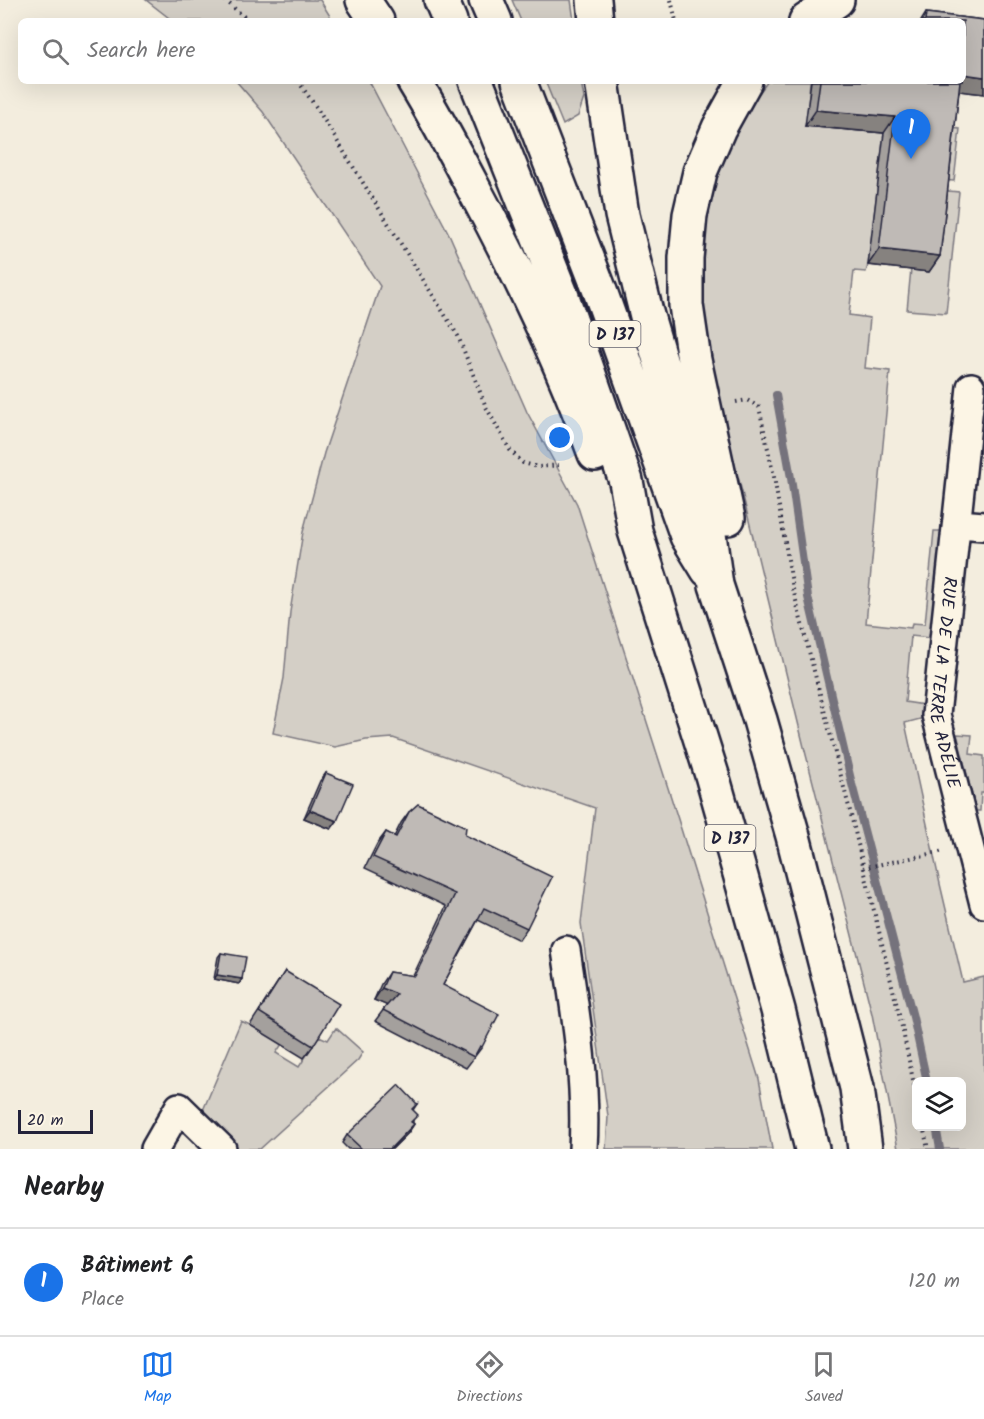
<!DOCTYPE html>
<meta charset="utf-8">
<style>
:root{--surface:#fff;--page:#f6f6f6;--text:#202124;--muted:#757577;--line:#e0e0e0;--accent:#1a73e8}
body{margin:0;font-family:Kalam,sans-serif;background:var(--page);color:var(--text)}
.controls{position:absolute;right:18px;bottom:18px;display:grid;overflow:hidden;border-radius:9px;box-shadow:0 6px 24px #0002}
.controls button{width:54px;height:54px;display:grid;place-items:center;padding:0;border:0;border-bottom:2px solid var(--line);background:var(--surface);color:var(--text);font:30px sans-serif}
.scale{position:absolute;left:18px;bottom:15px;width:75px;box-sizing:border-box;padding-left:6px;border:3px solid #22223b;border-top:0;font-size:16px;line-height:21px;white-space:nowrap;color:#22223b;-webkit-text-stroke:4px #fcf5e5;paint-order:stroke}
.you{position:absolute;left:560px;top:438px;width:21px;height:21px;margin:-15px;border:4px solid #fff;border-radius:50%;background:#1a73e8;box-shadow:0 0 0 9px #1a73e833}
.badge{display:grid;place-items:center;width:39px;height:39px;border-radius:50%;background:var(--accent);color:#fff;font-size:20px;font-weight:700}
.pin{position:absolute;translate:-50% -50px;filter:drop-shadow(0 2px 3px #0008)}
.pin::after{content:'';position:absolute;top:32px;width:21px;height:18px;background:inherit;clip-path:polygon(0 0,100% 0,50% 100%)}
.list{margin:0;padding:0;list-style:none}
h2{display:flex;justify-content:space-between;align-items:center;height:78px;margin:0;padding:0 24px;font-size:26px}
h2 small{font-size:20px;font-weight:400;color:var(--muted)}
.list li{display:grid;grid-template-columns:39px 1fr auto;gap:18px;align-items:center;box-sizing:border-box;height:108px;padding:0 24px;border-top:2px solid var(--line)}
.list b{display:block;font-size:22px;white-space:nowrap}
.list p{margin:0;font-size:20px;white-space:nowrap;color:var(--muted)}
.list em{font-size:20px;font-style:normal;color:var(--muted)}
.icon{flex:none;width:33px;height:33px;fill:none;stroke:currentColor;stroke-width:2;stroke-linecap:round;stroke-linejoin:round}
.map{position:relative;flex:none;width:984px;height:1149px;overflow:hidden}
.search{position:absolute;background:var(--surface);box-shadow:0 6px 24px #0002;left:18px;right:18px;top:18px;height:66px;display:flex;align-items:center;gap:15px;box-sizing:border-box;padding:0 21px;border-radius:9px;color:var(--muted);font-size:22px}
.sheet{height:186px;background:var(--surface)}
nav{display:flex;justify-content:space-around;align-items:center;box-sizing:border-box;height:84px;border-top:2px solid var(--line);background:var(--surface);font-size:16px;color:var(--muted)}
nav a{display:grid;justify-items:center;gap:3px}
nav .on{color:var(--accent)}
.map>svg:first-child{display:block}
</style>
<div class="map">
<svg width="984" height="1149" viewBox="0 0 984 1149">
<rect width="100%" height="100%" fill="#f3edde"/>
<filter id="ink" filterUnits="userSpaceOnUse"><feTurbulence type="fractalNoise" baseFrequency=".0167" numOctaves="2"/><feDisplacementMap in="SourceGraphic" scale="12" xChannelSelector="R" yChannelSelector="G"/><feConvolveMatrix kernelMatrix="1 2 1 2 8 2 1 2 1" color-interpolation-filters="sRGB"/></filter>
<g filter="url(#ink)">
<path fill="#d4cfc6" stroke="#7b7880" stroke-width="1.5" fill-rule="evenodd" d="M 146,0 L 320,0 L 333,21 L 173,21 Z
M 512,0 L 571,0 L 574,21 L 521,21 Z
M 236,81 L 369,81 L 450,236 L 527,412 L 577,504 L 677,816 L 759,1079 L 772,1149 L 606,1149 L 608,1116 L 581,923 L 595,808 L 393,738 L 366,740 L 335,747 L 273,733 L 284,678 L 290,612 L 303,532 L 324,453 L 380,286 L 263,112 Z
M 545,81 L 581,81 L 584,98 L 578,116 L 563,125 Z
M 768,81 L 817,81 L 810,82 L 806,126 L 884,133 L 868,265 L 866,272 L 854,271 L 849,315 L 870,318 L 865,368 L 890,371 L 866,623 L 911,628 L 912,623 L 925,624 L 934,531 L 941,531 L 930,638 L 911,636 L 905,702 L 924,705 L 924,718 L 905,723 L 940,884 L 963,982 L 984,977 L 984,1149 L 898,1149 L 872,1014 L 804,747 L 742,492 L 707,361 L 699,302 L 706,192 L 734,127 ZM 916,1082 L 962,1082 L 962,1126 L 916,1126 Z
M 943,127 L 960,129 L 954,181 L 939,180 Z
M 938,190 L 959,192 L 946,313 L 907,310 L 911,269 Z
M 957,734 L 972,735 L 970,754 L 984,756 L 984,793 L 981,793 L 980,811 L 976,811 Z
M 241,1021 L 250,1025 L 282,1044 L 276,1053 L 299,1067 L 319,1036 L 328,1040 L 336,1028 L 363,1052 L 358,1060 L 260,1149 L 227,1149 L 198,1122 Z"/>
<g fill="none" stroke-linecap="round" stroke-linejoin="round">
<path stroke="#75727b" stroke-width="8" d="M 776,395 L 791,478 L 808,597 L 852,784 L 913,1017 L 927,1082
M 936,1126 L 940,1149"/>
<defs>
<g id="minor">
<path id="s1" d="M 971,387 L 936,715 L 984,904"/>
<path d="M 958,524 L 984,526"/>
<path d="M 566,950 C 576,1016 587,1082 583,1149"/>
<path d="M 155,1149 L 179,1107 L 222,1149"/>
</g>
<path id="highway" d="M 363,0 L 377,21
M 441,0 L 450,21
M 486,0 L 495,21
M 594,0 L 596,21
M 806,21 L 837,0
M 414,81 C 436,117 456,155 476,193 C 521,277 563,364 595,454
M 476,81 L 561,294 L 626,481 L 635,531 L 712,775 L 741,877 L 778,1010 L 812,1149
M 519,81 L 600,291 L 687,536 L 708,570
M 602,81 L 622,215 L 647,316 L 707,520 L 716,585 L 760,720 L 793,836 L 857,1088 L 865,1149
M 728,518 L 694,360 L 686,305 L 686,258 L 690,215 L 700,172 L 719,128 L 745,81"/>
</defs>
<use href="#minor" stroke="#22223b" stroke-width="32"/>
<use href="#highway" stroke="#22223b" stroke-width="38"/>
<path stroke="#22223b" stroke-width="4" stroke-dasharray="1.5 4.5" stroke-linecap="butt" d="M 225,0 L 249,21
M 671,0 L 676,21
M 298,81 L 318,110 L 458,336 L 486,407 L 510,450 L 523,463 L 538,467 L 560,465
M 736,402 L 747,400 L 759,407 L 774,477 L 793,589 L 851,815 L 902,1027 L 916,1094
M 863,868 L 944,851
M 923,1126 L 928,1149"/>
<use href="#minor" stroke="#fcf5e5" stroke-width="27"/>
<use href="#highway" stroke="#fcf5e5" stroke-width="33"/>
</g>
<path fill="#a4a09d" stroke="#22223b" stroke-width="1.5" d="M 926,13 L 984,20 L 984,94 L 959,91 L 940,256 L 929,272 L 868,265 L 884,133 L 805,126 L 811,81 L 963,81 L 963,21 L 921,21 Z
M 326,773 L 337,821 L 331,829 L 304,818 L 320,781 Z
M 409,812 L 465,835 L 527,928 L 519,940 L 478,920 L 443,985 L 482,1047 L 466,1068 L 375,1021 L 387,1005 L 374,1000 L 381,984 L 389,972 L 413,976 L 446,906 L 365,868 L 377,844 L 386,832 L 394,837 L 401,823 Z
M 221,953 L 242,979 L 239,984 L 214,979 L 218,957 Z
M 285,971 L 313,1046 L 304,1058 L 250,1025 Z
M 417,1104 L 413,1110 L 413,1123 L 414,1124 L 408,1133 L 392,1149 L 348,1149 L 342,1143 L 347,1135 Z"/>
<path fill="#86827f" stroke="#22223b" stroke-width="1.5" d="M 963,74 L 984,77 L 984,94 L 950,90 L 956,81 L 963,81 Z
M 816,110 L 895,117 L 884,133 L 805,126 Z
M 879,249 L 940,256 L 929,272 L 868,265 Z
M 310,810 L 337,821 L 331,829 L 304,818 Z
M 217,975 L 242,979 L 239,984 L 214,979 Z
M 382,988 L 397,994 L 388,1006 L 374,1000 Z
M 414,1124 L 408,1133 L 392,1149 L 390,1149 Z"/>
<path fill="#bfbab6" stroke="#22223b" stroke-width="1.5" d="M 926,13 L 984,20 L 984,77 L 963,74 L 963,21 L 925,21 Z
M 820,81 L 960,81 L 940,256 L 879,249 L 895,117 L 816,110 Z
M 326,773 L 353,784 L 337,821 L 310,810 Z
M 418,804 L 466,827 L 465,835 L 552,877 L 527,928 L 484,908 L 443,985 L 499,1014 L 482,1047 L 480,1046 L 474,1057 L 383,1010 L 397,994 L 382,988 L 389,972 L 415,976 L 455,894 L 373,857 L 386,832 L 396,837 L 409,812 Z
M 221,953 L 246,957 L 242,979 L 217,975 Z
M 285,971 L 339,1004 L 313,1046 L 259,1012 Z
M 399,1085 L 417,1104 L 412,1109 L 418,1115 L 411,1122 L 414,1124 L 390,1149 L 362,1149 L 347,1135 Z"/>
</g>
<g text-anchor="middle" stroke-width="4.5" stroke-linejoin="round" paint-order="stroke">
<g fill="#fcf5e5" stroke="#63616e" stroke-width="1.5">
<rect x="589.5" y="321" width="51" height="26" rx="4.5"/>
<rect x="704.5" y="825" width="51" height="26" rx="4.5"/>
</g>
<g font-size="16" font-weight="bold" fill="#22223b">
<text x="615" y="340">D 137</text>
<text x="730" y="844">D 137</text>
</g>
<g font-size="18" fill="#22223b" stroke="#fcf5e5">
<text dy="6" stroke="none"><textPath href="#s1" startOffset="298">RUE DE LA TERRE ADÉLIE</textPath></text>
</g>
</g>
</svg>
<div class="controls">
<button><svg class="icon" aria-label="layers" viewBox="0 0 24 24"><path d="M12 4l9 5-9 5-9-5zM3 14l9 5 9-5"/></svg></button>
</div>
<div class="scale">20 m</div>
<div class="you"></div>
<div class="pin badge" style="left:911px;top:159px">1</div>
<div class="search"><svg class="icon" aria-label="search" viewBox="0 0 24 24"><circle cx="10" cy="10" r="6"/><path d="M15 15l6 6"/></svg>Search here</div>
</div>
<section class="sheet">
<h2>Nearby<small></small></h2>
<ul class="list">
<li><span class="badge">1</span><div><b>Bâtiment G</b><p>Place</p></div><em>120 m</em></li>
</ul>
</section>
<nav>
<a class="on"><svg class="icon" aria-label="map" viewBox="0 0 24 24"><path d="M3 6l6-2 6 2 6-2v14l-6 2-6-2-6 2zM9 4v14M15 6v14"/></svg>Map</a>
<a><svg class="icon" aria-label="directions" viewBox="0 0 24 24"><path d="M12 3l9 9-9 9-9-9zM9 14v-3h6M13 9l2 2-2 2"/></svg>Directions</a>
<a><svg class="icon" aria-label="saved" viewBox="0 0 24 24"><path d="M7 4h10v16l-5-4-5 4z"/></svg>Saved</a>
</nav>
